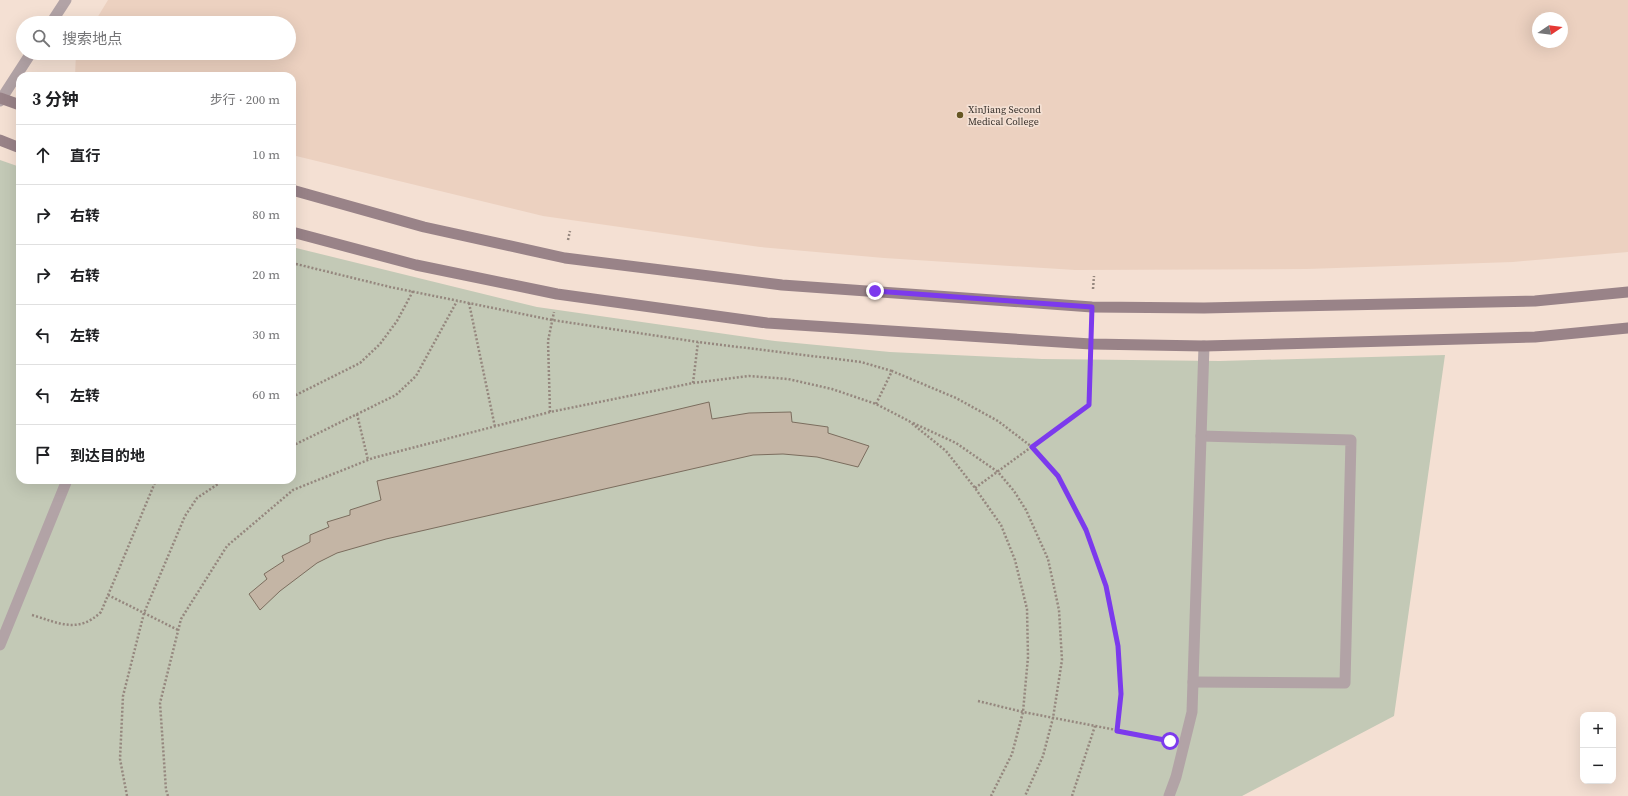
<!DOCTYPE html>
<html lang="zh">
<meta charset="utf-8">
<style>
:root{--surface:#fff;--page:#f2f2f2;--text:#202124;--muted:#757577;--line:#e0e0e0}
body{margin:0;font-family:"Source Serif 4","Noto Sans SC",serif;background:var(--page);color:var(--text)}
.controls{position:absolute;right:12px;bottom:12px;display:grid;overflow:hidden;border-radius:8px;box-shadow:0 4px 16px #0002}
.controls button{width:36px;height:36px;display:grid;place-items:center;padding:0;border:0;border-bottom:1px solid var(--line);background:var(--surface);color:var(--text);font:20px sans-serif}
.compass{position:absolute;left:1532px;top:12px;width:36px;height:36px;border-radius:50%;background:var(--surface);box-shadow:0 4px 16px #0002;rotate:77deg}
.stop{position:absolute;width:12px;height:12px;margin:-9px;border:3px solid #7c3aed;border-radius:50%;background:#fff}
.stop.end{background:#7c3aed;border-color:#fff;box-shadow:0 1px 4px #0008}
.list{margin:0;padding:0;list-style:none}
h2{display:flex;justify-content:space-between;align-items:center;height:52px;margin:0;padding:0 16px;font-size:17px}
h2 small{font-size:13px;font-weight:400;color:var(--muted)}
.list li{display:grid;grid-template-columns:26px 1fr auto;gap:12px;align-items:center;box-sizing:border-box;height:60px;padding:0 16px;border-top:1px solid var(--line)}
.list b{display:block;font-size:15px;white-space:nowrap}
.list em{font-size:13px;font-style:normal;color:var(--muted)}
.icon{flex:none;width:22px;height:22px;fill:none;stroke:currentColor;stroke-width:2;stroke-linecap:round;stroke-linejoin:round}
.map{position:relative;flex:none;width:1628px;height:796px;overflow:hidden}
.search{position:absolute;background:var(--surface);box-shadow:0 4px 16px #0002;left:16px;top:16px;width:280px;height:44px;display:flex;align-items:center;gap:10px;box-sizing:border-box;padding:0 14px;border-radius:22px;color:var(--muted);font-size:15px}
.panel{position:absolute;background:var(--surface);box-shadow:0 4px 16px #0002;left:16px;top:72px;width:280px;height:412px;border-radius:12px}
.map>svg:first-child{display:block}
</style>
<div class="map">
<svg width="1628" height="796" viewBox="0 0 1628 796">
<rect width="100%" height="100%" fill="#f4e0d3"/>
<path fill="#ecd1c0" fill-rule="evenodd" d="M 108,0 L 1628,0 L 1628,252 L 1513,262 L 1307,269 L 1075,270 L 884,258 L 760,247 L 543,216 L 292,155 L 292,76 L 75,76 L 76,53 L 289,53 L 289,23 L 94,23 ZM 1538,18 L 1562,18 L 1562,42 L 1538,42 Z"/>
<path fill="#c3c9b6" d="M 0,160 L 20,167 L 20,480 L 292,480 L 292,247 L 537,307 L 775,341 L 890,352 L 1042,359 L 1220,361 L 1445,355 L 1394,716 L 1242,796 L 0,796 Z"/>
<path fill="#c4b5a5" stroke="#7b6d5e" d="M 709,402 L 712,419 L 749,413 L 791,412 L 792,422 L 828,427 L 828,433 L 869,446 L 858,467 L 817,457 L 783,454 L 753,455 L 386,539 L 337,553 L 317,563 L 280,591 L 260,610 L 249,594 L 267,579 L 264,574 L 284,561 L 282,556 L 310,542 L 310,535 L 329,527 L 327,522 L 350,515 L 350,510 L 381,500 L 377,481 Z"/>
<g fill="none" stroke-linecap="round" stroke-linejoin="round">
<path stroke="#95877e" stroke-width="2.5" stroke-dasharray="2 2" stroke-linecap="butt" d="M 568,240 L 570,231
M 292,263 L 390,287 L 552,320 L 698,342 L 861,362 L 892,371
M 1093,289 L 1094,276
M 469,303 L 495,427
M 693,383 L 698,342
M 292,397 L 360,363 L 380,344 L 397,321 L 413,291
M 876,404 L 892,371 L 956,398 L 998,421 L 1032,447 L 1058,476 L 1086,530 L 1106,586 L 1118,646 L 1121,694 L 1117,731
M 550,412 L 548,341 L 554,312
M 357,414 L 368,460
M 913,423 L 956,443 L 998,472 L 1014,491 L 1026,510 L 1048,559 L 1059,610 L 1062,660 L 1053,718 L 1043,756 L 1025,796
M 292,446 L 396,395 L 416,376 L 457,301
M 975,488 L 1089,405 L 1091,362
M 108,595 L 178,630
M 32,615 C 59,623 78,634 101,612 L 156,480
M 978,701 L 1023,712 L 1168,740
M 127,796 L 120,759 L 123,696 L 144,613 L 185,516 L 197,498 L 224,480
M 168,796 L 166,790 L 160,703 L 181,619 L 227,546 L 293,490 L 373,458 L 550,412 L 693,383 L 749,376 L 788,379 L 832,389 L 876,404 L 909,421 L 946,451 L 975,488 L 1001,525 L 1015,560 L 1027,609 L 1028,657 L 1023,712 L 1012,754 L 991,796
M 1072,796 L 1095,726"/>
<path stroke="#b2a3a6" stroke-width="11" d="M 1193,682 L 1345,683 L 1351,440 L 1201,436"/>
<path stroke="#b2a3a6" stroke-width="11" d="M 0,645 L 67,480
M 1169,796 L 1176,777 L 1192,712 L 1204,346"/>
<path stroke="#b2a3a6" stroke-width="11" d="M 51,23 L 66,0
M 0,101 L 31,53"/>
<path stroke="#998388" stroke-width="11" d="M 0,98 L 20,105
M 0,140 L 20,148
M 292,190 L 424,227 L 565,258 L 782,285 L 1092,307 L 1204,308 L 1535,301 L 1628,292
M 292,232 L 416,265 L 557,294 L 767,323 L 1091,344 L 1204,346 L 1535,337 L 1628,328"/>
</g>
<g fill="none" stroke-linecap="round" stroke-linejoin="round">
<path stroke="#7c3aed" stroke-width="5" d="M 875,291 L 1092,307 L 1089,405 L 1032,447 L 1058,476 L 1086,530 L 1106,586 L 1118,646 L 1121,694 L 1117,731 L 1170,741"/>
</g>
<circle fill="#665623" stroke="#f4e0d3" stroke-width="1.5" cx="960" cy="115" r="4"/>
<g text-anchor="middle" stroke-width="3.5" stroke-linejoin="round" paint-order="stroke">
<g font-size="10" fill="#362f2a" stroke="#f4e0d3" text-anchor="start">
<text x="968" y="113">XinJiang Second<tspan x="968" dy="12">Medical College</tspan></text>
</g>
</g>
</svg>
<div class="controls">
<button>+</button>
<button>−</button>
</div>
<svg class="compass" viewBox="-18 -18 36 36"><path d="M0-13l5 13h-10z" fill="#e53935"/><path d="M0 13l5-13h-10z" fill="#757577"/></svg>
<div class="stop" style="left:1170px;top:741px"></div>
<div class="stop end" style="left:875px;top:291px"></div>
<div class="search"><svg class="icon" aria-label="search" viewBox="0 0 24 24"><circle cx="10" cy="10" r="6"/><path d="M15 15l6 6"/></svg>搜索地点</div>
<section class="panel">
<h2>3 分钟<small>步行 · 200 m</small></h2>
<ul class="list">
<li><svg class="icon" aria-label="ahead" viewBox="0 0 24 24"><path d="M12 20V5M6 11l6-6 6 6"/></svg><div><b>直行</b></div><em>10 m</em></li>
<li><svg class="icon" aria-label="right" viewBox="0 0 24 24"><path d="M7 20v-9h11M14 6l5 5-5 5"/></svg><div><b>右转</b></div><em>80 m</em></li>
<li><svg class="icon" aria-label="right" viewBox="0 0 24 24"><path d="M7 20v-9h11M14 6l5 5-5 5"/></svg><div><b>右转</b></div><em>20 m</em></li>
<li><svg class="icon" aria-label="left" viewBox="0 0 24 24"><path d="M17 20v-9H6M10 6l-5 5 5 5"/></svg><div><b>左转</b></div><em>30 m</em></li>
<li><svg class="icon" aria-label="left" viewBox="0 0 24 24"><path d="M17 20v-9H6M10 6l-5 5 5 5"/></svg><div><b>左转</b></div><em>60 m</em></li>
<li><svg class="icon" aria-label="arrive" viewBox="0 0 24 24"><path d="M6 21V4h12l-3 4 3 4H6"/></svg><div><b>到达目的地</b></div></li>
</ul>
</section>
</div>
